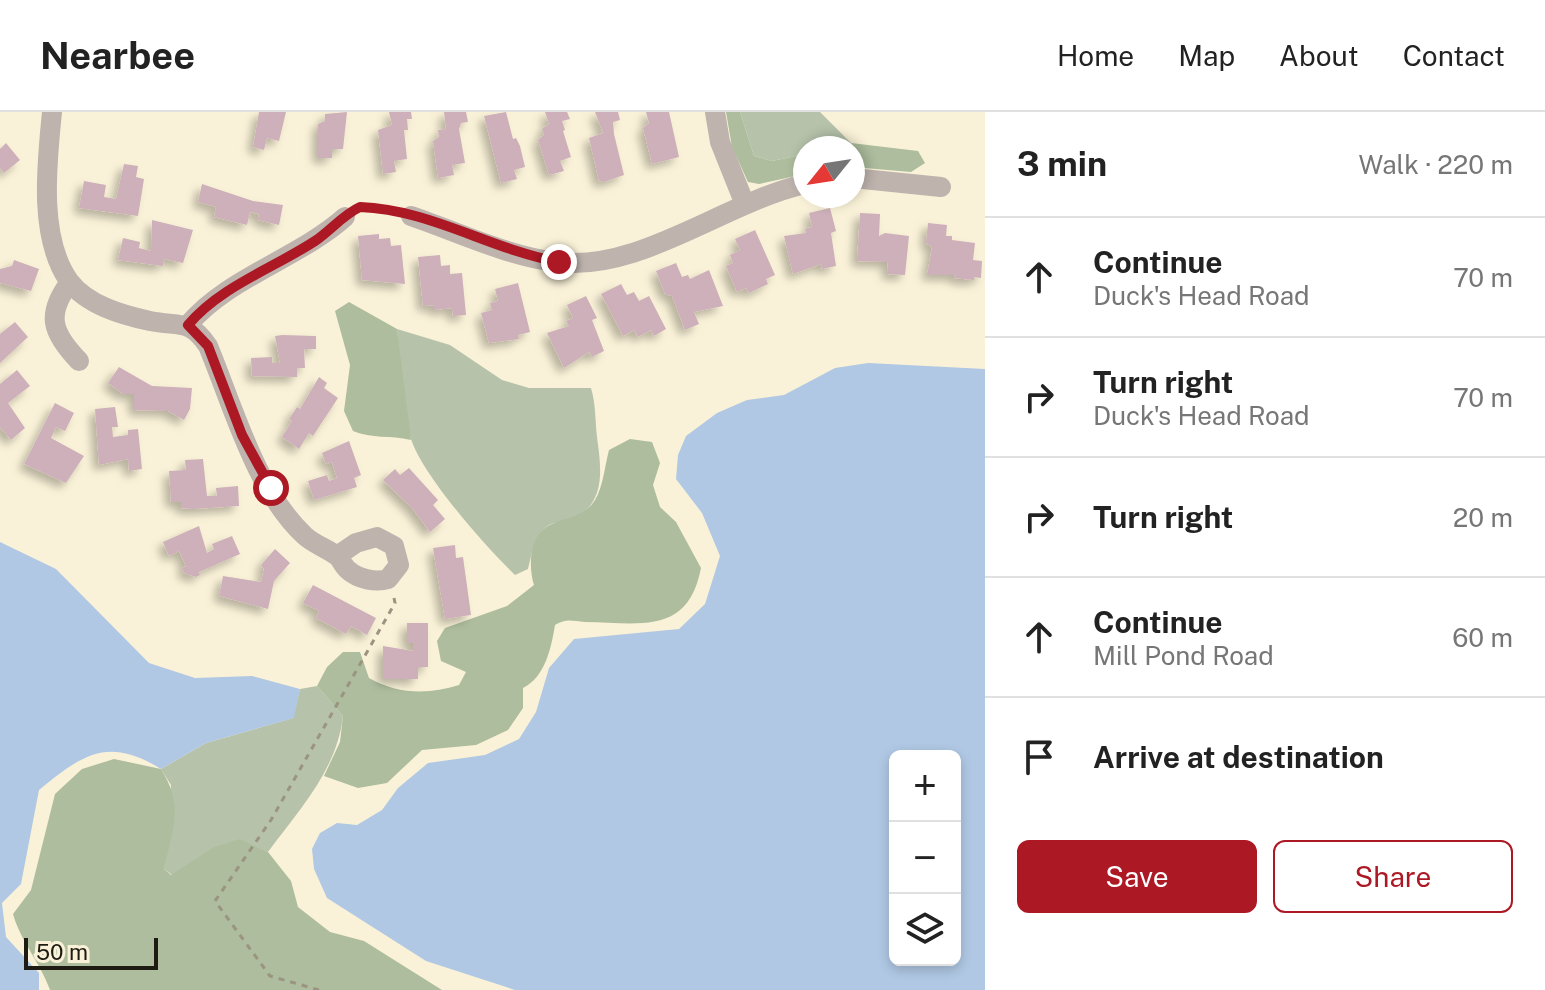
<!DOCTYPE html>
<meta charset="utf-8">
<style>
:root{--surface:#fff;--page:#f2f2f2;--text:#222;--muted:#767676;--line:#e0e0e0;--accent:#ac1824}
body{margin:0;font-family:"Public Sans",sans-serif;background:var(--page);color:var(--text)}
.controls{position:absolute;right:24px;bottom:24px;display:grid;overflow:hidden;border-radius:12px;box-shadow:0 4px 12px #0003}
.controls button{width:72px;height:72px;display:grid;place-items:center;padding:0;border:0;border-bottom:2px solid var(--line);background:var(--surface);color:var(--text);font:40px sans-serif}
.compass{position:absolute;left:793px;top:24px;width:72px;height:72px;border-radius:50%;background:var(--surface);box-shadow:0 4px 12px #0003;rotate:240deg}
.scale{position:absolute;left:24px;bottom:20px;width:134px;box-sizing:border-box;padding-left:8px;border:4px solid #1e1b12;border-top:0;font-size:22px;line-height:28px;white-space:nowrap;color:#1e1b12;-webkit-text-stroke:6px #faf2d8;paint-order:stroke}
.stop{position:absolute;width:24px;height:24px;margin:-18px;border:6px solid #ac1824;border-radius:50%;background:#fff}
.stop.end{background:#ac1824;border-color:#fff;box-shadow:0 2px 8px #0008}
.list{margin:0;padding:0;list-style:none}
h2{display:flex;justify-content:space-between;align-items:center;height:104px;margin:0;padding:0 32px;font-size:34px}
h2 small{font-size:26px;font-weight:400;color:var(--muted)}
.list li{display:grid;grid-template-columns:52px 1fr auto;gap:24px;align-items:center;box-sizing:border-box;height:120px;padding:0 32px;border-top:2px solid var(--line)}
.list b{display:block;font-size:30px;white-space:nowrap}
.list p{margin:0;font-size:26px;white-space:nowrap;color:var(--muted)}
.list em{font-size:26px;font-style:normal;color:var(--muted)}
.actions{display:flex;gap:16px;padding:24px 32px}
.actions a{flex:1;padding:18px 0;border:2px solid var(--accent);border-radius:12px;text-align:center;font-size:28px;color:var(--accent)}
.actions .main{background:var(--accent);color:#fff}
.icon{flex:none;width:44px;height:44px;fill:none;stroke:currentColor;stroke-width:2;stroke-linecap:round;stroke-linejoin:round}
.map{position:relative;flex:none;width:985px;height:878px;overflow:hidden}
header{display:flex;align-items:center;gap:48px;box-sizing:border-box;height:112px;padding:0 40px;background:var(--surface);border-bottom:2px solid var(--line)}
header strong{font-size:38px}
nav{display:flex;gap:44px;margin-inline-start:auto;font-size:28px}
main{display:flex}
aside{flex:1;background:var(--surface)}
.map>svg:first-child{display:block}
</style>
<header>
<strong>Nearbee</strong>
<nav><a>Home</a><a>Map</a><a>About</a><a>Contact</a></nav>
</header>
<main>
<div class="map">
<svg width="985" height="878" viewBox="0 0 985 878">
<defs>
<filter id="shadow"><feDropShadow dx="-5.5" dy="5.5" stdDeviation="4" flood-color="#0004"/></filter>
</defs>
<rect width="100%" height="100%" fill="#faf2d8"/>
<path fill="#b6c3aa" d="M 740,0 L 820,0 L 851,31 L 805,36 L 805,42 L 772,49 L 754,44 Z
M 397,217 L 450,233 L 502,268 L 529,276 L 591,276 C 596,293 595,307 597,325 C 601,355 607,391 573,407 C 566,411 556,409 549,413 C 534,422 532,442 528,457 L 515,463 C 486,435 423,364 411,327 C 400,293 400,252 397,217 Z
M 317,574 L 343,604 C 337,658 299,698 268,740 L 240,728 L 172,763 L 164,757 L 171,673 L 161,657 L 206,631 L 293,606 L 300,577 Z"/>
<path fill="#adbd9d" d="M 726,0 L 740,0 L 754,44 L 772,49 L 805,42 L 805,62 L 759,72 L 748,70 L 732,35 Z
M 851,31 L 918,39 L 925,51 L 911,60 L 853,55 L 853,36 L 820,36 Z
M 349,190 L 397,217 L 411,328 C 390,323 372,327 353,319 L 344,299 L 350,253 L 335,199 Z
M 630,327 L 652,330 L 660,351 L 653,373 L 660,395 L 676,410 L 701,456 C 688,523 641,511 585,510 C 572,509 567,506 555,513 C 551,537 545,565 523,576 L 523,596 L 508,618 L 476,633 L 422,638 L 387,671 L 358,676 L 324,664 L 340,630 L 343,604 L 317,574 L 327,555 L 343,540 L 360,540 L 369,566 C 397,582 428,583 459,573 L 466,560 L 441,549 L 437,529 L 445,516 L 507,494 L 534,473 C 528,454 529,421 552,412 C 568,405 585,404 595,388 C 603,375 605,353 609,338 Z
M 114,647 L 161,657 C 185,695 172,718 164,757 L 171,763 L 214,735 L 240,727 L 268,740 L 291,769 L 298,795 L 330,820 L 364,829 L 442,878 L 50,878 C 40,850 21,830 13,802 L 31,778 L 55,682 L 82,657 Z"/>
<path fill="#b0c8e4" fill-rule="evenodd" d="M 868,251 L 985,257 L 985,878 L 515,878 L 426,849 L 327,786 L 314,757 L 312,737 L 320,721 L 337,711 L 357,713 L 382,698 L 398,676 L 428,651 L 485,643 L 519,627 L 536,600 L 549,556 L 574,527 L 679,517 L 705,492 L 720,444 L 702,401 L 676,367 L 678,343 L 686,324 L 717,301 L 747,288 L 784,283 L 835,256 ZM 895,644 L 955,644 L 955,848 L 895,848 Z
M 0,430 L 56,457 L 149,551 L 195,566 L 252,564 L 300,577 L 294,606 L 206,631 L 161,657 C 108,624 83,642 39,678 L 21,772 L 2,791 L 6,825 L 39,861 L 39,878 L 0,878 Z"/>
<path fill="#cdb0b9" filter="url(#shadow)" d="M 259,0 L 286,0 L 279,29 L 267,26 L 264,38 L 253,35 Z
M 347,0 L 343,37 L 332,37 L 332,46 L 318,46 L 318,12 L 325,9 L 325,2 Z
M 389,0 L 411,0 L 412,7 L 407,7 L 408,18 L 404,18 L 407,47 L 394,49 L 396,60 L 383,62 L 378,18 L 392,13 Z
M 444,0 L 466,0 L 468,10 L 461,11 L 459,17 L 465,51 L 452,53 L 454,63 L 438,66 L 433,29 L 439,25 L 438,18 L 446,17 Z
M 506,0 L 513,27 L 516,26 L 520,34 L 525,55 L 514,58 L 517,67 L 501,71 L 484,4 Z
M 545,0 L 567,0 L 570,7 L 562,9 L 565,18 L 563,19 L 571,45 L 560,49 L 564,59 L 549,63 L 538,28 L 544,23 L 542,17 L 549,12 Z
M 595,0 L 618,0 L 620,8 L 613,10 L 614,22 L 624,63 L 604,70 L 599,69 L 589,26 L 603,21 Z
M 646,0 L 669,0 L 679,45 L 652,52 L 643,16 L 649,11 Z
M 6,31 L 20,48 L 4,61 L 0,56 L 0,37 Z
M 124,52 L 138,54 L 136,65 L 144,67 L 138,104 L 79,96 L 84,69 L 106,73 L 104,85 L 116,87 Z
M 202,72 L 253,89 L 283,93 L 279,113 L 258,108 L 259,102 L 250,100 L 247,113 L 214,105 L 216,95 L 198,90 Z
M 830,96 L 836,119 L 831,121 L 836,154 L 822,157 L 821,152 L 793,162 L 784,124 L 806,121 L 805,117 L 812,115 L 809,101 Z
M 860,101 L 880,102 L 879,124 L 885,121 L 909,124 L 905,163 L 887,162 L 888,150 L 857,149 Z
M 152,108 L 193,118 L 183,151 L 164,147 L 163,154 L 118,148 L 123,126 L 140,130 L 139,136 L 151,139 Z
M 928,111 L 947,113 L 946,124 L 952,124 L 952,128 L 975,131 L 973,148 L 982,149 L 981,166 L 974,165 L 974,168 L 954,166 L 955,163 L 927,163 L 932,135 L 926,131 Z
M 755,118 L 775,163 L 766,167 L 768,172 L 749,181 L 746,176 L 737,180 L 726,154 L 733,151 L 730,143 L 740,138 L 735,127 Z
M 379,122 L 379,127 L 390,126 L 391,134 L 401,133 L 405,172 L 362,168 L 358,124 Z
M 440,143 L 441,154 L 450,153 L 450,162 L 462,161 L 466,203 L 453,204 L 452,196 L 434,198 L 434,193 L 423,194 L 418,145 Z
M 14,148 L 39,157 L 31,179 L 0,171 L 0,157 L 12,154 Z
M 676,151 L 682,165 L 688,163 L 690,167 L 709,158 L 723,194 L 694,200 L 699,212 L 685,218 L 672,184 L 665,182 L 656,159 Z
M 518,171 L 530,220 L 518,223 L 519,227 L 489,231 L 481,201 L 492,198 L 490,191 L 498,189 L 495,177 Z
M 621,172 L 627,183 L 634,180 L 639,189 L 649,184 L 666,217 L 654,224 L 651,218 L 638,225 L 634,218 L 623,224 L 601,182 Z
M 586,184 L 597,206 L 592,208 L 604,239 L 592,245 L 589,240 L 564,256 L 547,221 L 569,214 L 566,209 L 573,206 L 567,193 Z
M 15,210 L 28,225 L 0,251 L 0,222 Z
M 282,223 L 316,224 L 316,237 L 304,237 L 305,256 L 297,256 L 297,265 L 252,264 L 251,246 L 272,245 L 272,251 L 280,251 L 275,224 Z
M 119,255 L 152,274 L 192,276 L 190,297 L 184,308 L 168,299 L 134,298 L 134,282 L 123,282 L 108,271 Z
M 17,258 L 30,274 L 8,291 L 25,316 L 11,328 L 0,315 L 0,272 Z
M 319,265 L 327,271 L 324,276 L 338,286 L 313,324 L 309,321 L 299,337 L 282,325 L 292,309 L 289,307 L 297,295 L 300,297 Z
M 55,291 L 74,301 L 65,319 L 56,315 L 51,326 L 84,344 L 66,371 L 24,352 Z
M 115,295 L 118,315 L 112,315 L 113,325 L 128,323 L 128,318 L 138,317 L 142,357 L 129,359 L 128,347 L 99,353 L 95,297 Z
M 349,329 L 361,363 L 354,366 L 357,375 L 314,388 L 308,369 L 327,363 L 329,369 L 337,366 L 332,350 L 326,352 L 322,341 Z
M 203,347 L 207,384 L 217,384 L 216,376 L 238,374 L 239,394 L 193,397 L 181,396 L 181,390 L 171,390 L 169,359 L 186,358 L 185,348 Z
M 409,356 L 438,388 L 433,393 L 445,407 L 430,420 L 412,396 L 383,368 L 395,357 L 400,363 Z
M 199,414 L 207,441 L 214,437 L 212,432 L 232,424 L 240,442 L 199,460 L 200,463 L 196,465 L 184,461 L 182,456 L 186,454 L 179,439 L 169,444 L 163,430 Z
M 455,433 L 456,446 L 463,445 L 471,503 L 445,507 L 433,436 Z
M 275,437 L 290,451 L 274,469 L 268,497 L 219,484 L 223,464 L 261,470 L 264,457 L 261,453 Z
M 313,473 L 376,506 L 367,523 L 351,514 L 346,522 L 316,506 L 319,499 L 303,491 Z
M 407,511 L 428,511 L 428,555 L 418,555 L 418,567 L 383,567 L 383,534 L 413,539 L 413,531 L 407,531 Z"/>
<g fill="none" stroke-linecap="round" stroke-linejoin="round">
<path stroke="#9a9481" stroke-width="3" stroke-dasharray="6 6" stroke-linecap="butt" d="M 362,95 L 394,100
M 319,878 L 270,864 L 215,789 L 271,708 L 395,491 L 394,486"/>
<path stroke="#beb3ad" stroke-width="20" d="M 52,0 C 47,51 38,125 69,169 C 87,193 122,203 150,209 C 179,215 189,206 208,234 C 233,294 256,379 305,424 C 315,433 327,436 337,444 C 341,447 343,454 348,458 C 358,467 376,471 388,467 L 399,453 L 394,434 L 377,425 L 356,431 L 337,444
M 715,0 L 720,30 L 744,90
M 853,66 L 941,75
M 411,104 C 458,120 507,144 556,150 C 639,161 725,90 805,72
M 70,170 C 46,202 51,220 79,249
M 188,213 C 227,166 299,146 345,105"/>
</g>
<g fill="none" stroke-linecap="round" stroke-linejoin="round">
<path stroke="#ac1824" stroke-width="10" d="M 271,376 L 242,323 L 208,234 L 188,213 C 221,174 274,156 315,129 C 330,119 344,102 360,95 C 429,97 492,138 559,150"/>
</g>
</svg>
<div class="controls">
<button>+</button>
<button>−</button>
<button><svg class="icon" aria-label="layers" viewBox="0 0 24 24"><path d="M12 4l9 5-9 5-9-5zM3 14l9 5 9-5"/></svg></button>
</div>
<svg class="compass" viewBox="-18 -18 36 36"><path d="M0-13l5 13h-10z" fill="#e53935"/><path d="M0 13l5-13h-10z" fill="#767676"/></svg>
<div class="scale">50 m</div>
<div class="stop" style="left:271px;top:376px"></div>
<div class="stop end" style="left:559px;top:150px"></div>
</div>
<aside>
<h2>3 min<small>Walk · 220 m</small></h2>
<ul class="list">
<li><svg class="icon" aria-label="ahead" viewBox="0 0 24 24"><path d="M12 20V5M6 11l6-6 6 6"/></svg><div><b>Continue</b><p>Duck's Head Road</p></div><em>70 m</em></li>
<li><svg class="icon" aria-label="right" viewBox="0 0 24 24"><path d="M7 20v-9h11M14 6l5 5-5 5"/></svg><div><b>Turn right</b><p>Duck's Head Road</p></div><em>70 m</em></li>
<li><svg class="icon" aria-label="right" viewBox="0 0 24 24"><path d="M7 20v-9h11M14 6l5 5-5 5"/></svg><div><b>Turn right</b></div><em>20 m</em></li>
<li><svg class="icon" aria-label="ahead" viewBox="0 0 24 24"><path d="M12 20V5M6 11l6-6 6 6"/></svg><div><b>Continue</b><p>Mill Pond Road</p></div><em>60 m</em></li>
<li><svg class="icon" aria-label="arrive" viewBox="0 0 24 24"><path d="M6 21V4h12l-3 4 3 4H6"/></svg><div><b>Arrive at destination</b></div></li>
</ul>
<div class="actions"><a class="main">Save</a><a>Share</a></div>
</aside>
</main>
